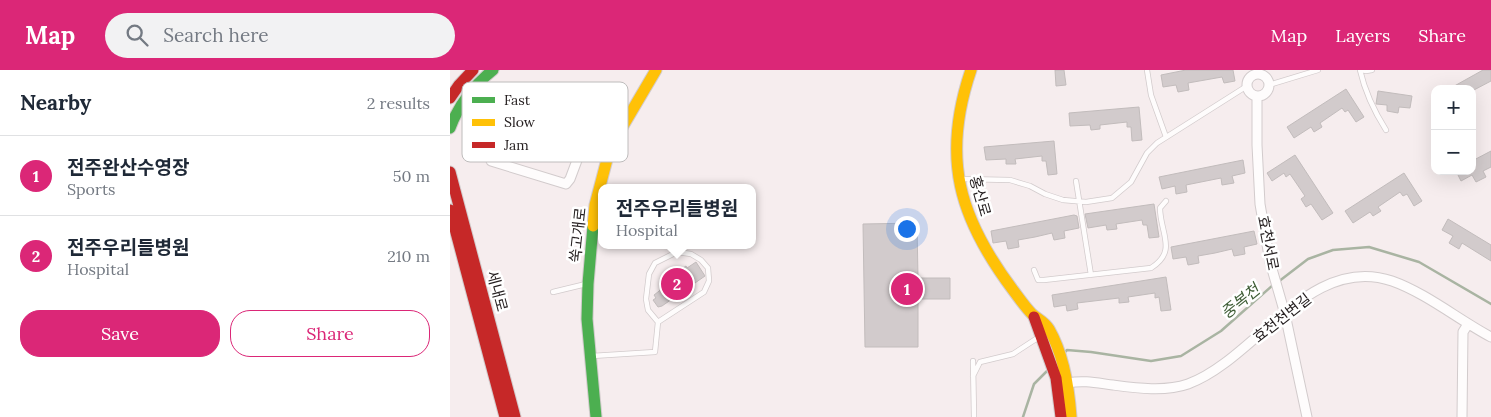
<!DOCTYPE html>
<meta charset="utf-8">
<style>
:root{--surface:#fff;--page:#f2f2f3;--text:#1f2937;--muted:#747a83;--line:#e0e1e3;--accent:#db2777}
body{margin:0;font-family:Lora,"Noto Sans KR",serif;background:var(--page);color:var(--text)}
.controls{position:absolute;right:15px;top:15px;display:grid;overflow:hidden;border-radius:10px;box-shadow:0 5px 20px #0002}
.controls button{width:45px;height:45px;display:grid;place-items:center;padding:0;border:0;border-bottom:1px solid var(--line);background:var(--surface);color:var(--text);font:25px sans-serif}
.you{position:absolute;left:456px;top:158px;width:18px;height:18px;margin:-12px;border:4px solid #fff;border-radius:50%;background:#1a73e8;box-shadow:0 0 0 8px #1a73e833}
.badge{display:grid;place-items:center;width:32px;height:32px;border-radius:50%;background:var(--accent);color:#fff;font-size:16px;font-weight:700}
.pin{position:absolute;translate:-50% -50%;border:2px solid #fff;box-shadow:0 1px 5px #0006}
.popup{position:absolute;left:148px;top:114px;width:158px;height:65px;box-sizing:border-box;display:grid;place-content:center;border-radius:10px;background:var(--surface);filter:drop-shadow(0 1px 4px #0005);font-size:16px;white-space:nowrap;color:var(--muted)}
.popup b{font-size:19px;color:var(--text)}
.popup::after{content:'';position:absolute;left:50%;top:100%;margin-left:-10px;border:10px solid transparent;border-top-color:var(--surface)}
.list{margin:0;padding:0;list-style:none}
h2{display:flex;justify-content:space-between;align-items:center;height:65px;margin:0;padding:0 20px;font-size:21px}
h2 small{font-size:16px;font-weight:400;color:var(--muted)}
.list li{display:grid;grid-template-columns:32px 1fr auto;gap:15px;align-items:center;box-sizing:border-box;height:80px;padding:0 20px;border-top:1px solid var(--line)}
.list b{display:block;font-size:19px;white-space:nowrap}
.list p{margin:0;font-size:16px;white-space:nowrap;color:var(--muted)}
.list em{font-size:16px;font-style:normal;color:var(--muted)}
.actions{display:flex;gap:10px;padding:15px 20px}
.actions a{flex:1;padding:11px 0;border:1px solid var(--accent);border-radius:20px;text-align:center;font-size:18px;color:var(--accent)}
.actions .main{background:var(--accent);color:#fff}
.icon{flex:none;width:28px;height:28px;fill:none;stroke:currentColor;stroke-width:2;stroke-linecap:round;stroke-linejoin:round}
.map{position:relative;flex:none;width:1041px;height:347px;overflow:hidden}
header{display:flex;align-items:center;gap:30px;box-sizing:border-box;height:70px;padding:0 25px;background:var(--accent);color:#fff}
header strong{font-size:24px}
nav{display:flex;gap:28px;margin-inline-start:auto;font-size:18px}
.search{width:350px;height:45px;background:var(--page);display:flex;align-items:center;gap:12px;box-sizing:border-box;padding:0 18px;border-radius:28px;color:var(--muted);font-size:19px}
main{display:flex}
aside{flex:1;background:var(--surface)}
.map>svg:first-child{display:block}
</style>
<header>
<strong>Map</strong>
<div class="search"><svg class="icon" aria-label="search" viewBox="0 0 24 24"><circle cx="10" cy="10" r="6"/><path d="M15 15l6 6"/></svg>Search here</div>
<nav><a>Map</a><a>Layers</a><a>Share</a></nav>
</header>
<main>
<aside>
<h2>Nearby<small>2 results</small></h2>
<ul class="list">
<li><span class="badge">1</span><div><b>전주완산수영장</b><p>Sports</p></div><em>50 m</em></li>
<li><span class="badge">2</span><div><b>전주우리들병원</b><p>Hospital</p></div><em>210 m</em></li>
</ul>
<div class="actions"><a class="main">Save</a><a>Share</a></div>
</aside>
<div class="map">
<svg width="1041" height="347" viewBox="0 0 1041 347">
<rect width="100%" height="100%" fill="#f6edee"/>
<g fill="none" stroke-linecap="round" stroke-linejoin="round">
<path stroke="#a9b4a2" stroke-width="2.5" d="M 828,212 L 858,189 L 883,180 L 919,177 L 969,192 L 1041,234
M 613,284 L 617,280 L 641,282 L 701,291 L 731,286 L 771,261 L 823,215
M 573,347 L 584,314 L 599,299"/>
</g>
<path fill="#d2cbcc" stroke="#c2bcbc" d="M 605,0 L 614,0 L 616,15 L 606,16 Z
M 736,0 L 783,0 L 785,11 L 774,13 L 772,7 L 738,13 L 739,20 L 728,22 L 726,15 L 713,17 L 711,5 Z
M 1033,0 L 1041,0 L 1041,11 L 1022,21 L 1022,19 L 999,19 Z
M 896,19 L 914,47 L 906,52 L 898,40 L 895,42 L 892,38 L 870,53 L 872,57 L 864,62 L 861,57 L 844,68 L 837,57 Z
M 928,21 L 962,26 L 960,38 L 949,37 L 948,43 L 937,41 L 937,35 L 926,34 Z
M 689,37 L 692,70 L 682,71 L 681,57 L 677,57 L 677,52 L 650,55 L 650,59 L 641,60 L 640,55 L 620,56 L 619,43 Z
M 604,71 L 607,104 L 598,105 L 596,91 L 592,91 L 592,86 L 565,89 L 566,94 L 556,94 L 556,89 L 536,90 L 534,77 Z
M 1041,81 L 1041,97 L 1033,101 L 1036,107 L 1026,112 L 1022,105 L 1011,111 L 1006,101 L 1022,101 L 1022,91 Z
M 845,85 L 883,143 L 872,150 L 861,134 L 856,137 L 851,129 L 855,126 L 840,104 L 836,107 L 834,103 L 822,111 L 817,103 Z
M 793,90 L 795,103 L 782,106 L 784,113 L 772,115 L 771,108 L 736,115 L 737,122 L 726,124 L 725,116 L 712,119 L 709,107 Z
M 954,103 L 972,131 L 964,136 L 957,124 L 953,126 L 950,122 L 928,137 L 931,141 L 923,146 L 920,142 L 903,153 L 895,141 Z
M 704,134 L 709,167 L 699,168 L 697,155 L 693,155 L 692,150 L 666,154 L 667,159 L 657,160 L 656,155 L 638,158 L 635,144 Z
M 624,145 L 627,146 L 629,158 L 614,161 L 615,168 L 604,170 L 602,163 L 585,167 L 568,170 L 569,177 L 558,179 L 556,171 L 543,173 L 541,161 Z
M 998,149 L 1041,175 L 1041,191 L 1012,173 L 1009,179 L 999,173 L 1003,166 L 992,160 Z
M 467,153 L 468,208 L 500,208 L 500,229 L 468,229 L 468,277 L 415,277 L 413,154 Z
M 804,161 L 807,174 L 794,177 L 795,184 L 784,186 L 782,179 L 765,183 L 748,186 L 749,193 L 738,195 L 736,187 L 723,189 L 721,177 Z
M 246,192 L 255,206 L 212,236 L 208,237 L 203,230 L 206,228 L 204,225 L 213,218 L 212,216 L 224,207 L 223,205 L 236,196 L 237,198 Z
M 716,207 L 721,240 L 711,241 L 709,227 L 705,228 L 705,223 L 678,227 L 679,232 L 669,233 L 669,228 L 627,233 L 628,239 L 617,241 L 616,235 L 604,237 L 602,225 Z"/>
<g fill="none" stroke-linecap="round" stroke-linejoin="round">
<defs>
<path id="lane" d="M 697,0 L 701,25 L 716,67
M 910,0 C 915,22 924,41 936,60
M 912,0 L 916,1 L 922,0
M 819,15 L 868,0
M 512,109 L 560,110 L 580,116 L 595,124 L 613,130 L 636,132 L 662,128 L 681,112 L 697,83 L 707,73 L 797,16
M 626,111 L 641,205
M 584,200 L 588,210 L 594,210 L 701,198 C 728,181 710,163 710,138 L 716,131
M 103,222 L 136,214
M 142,286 L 205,282 L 208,252 L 198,240 L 196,229 L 199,204 L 205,193 L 227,182 L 241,184 L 251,190 L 258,198 L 259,211 L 254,222 L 208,252
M 523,291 L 524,347
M 523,306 L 530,292 L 563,284 L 589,267"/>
<path id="street" d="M797 15a11 11 0 1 1 22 0a11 11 0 1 1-22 0Z
M 807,26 L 807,75 L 810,134 L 820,192 L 835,244 L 857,347
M 135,69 L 120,109 L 116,114 L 41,91 L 39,83 L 50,55 C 89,50 124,65 160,78
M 618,313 C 634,310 647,313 663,315 C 686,318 715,322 738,314 C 806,289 860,183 942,211 C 976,223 1009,250 1041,267
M 1012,347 L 1013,262 L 1018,254"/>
<path id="fast" d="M 0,58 C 9,34 23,16 43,0
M 143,156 L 138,214 L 137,249 L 146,347"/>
<path id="slow" d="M 521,0 C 491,88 509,148 563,220 C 569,228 575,237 582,244 C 588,249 595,252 599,259 C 614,285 619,318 621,347
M 143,156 L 145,135 L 160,78 L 206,0"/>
<path id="jam" d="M 0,28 L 9,15 L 23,0
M 0,102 L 65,347
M 0,140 L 55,347
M 584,247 L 606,308 L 611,347"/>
</defs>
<use href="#lane" stroke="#d2cbcc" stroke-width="6"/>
<use href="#street" stroke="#d2cbcc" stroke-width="11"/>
<use href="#fast" stroke="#d2cbcc" stroke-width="13"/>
<use href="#slow" stroke="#d2cbcc" stroke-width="13"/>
<use href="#jam" stroke="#d2cbcc" stroke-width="13"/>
<use href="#lane" stroke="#fefcfc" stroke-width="4.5"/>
<use href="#street" stroke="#fefcfc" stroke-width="9"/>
<use href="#fast" stroke="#4caf50" stroke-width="11"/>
<use href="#slow" stroke="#ffc107" stroke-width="11"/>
<use href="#jam" stroke="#c62828" stroke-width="11"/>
</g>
<g text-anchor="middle" stroke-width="5" stroke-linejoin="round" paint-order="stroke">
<g font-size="15" fill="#262021" stroke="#fff">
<text transform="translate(530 126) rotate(74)" y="5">홍산로</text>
<text transform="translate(128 165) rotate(-84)" y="5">쑥고개로</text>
<text transform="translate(818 173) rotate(79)" y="5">효천서로</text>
<text transform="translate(47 221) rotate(75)" y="5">세내로</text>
<text transform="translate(832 248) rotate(-38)" y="5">효천천변길</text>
</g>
<g font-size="16" font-style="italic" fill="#3e5d35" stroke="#fff">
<text transform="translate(790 231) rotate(-39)" y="6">중복천</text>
</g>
</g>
<rect x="12" y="12" width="166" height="80" rx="8" fill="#fff" stroke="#bebcbc" stroke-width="1"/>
<rect x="22" y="27" width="23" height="6" fill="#4caf50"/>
<rect x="22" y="49" width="23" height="7" fill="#ffc107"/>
<rect x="22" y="72" width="23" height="6" fill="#c62828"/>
<g font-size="14" fill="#262021">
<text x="54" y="35">Fast</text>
<text x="54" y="57">Slow</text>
<text x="54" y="80">Jam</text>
</g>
</svg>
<div class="controls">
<button>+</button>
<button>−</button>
</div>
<div class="you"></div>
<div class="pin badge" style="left:457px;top:219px">1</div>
<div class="pin badge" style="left:227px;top:214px">2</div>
<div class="popup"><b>전주우리들병원</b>Hospital</div>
</div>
</main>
